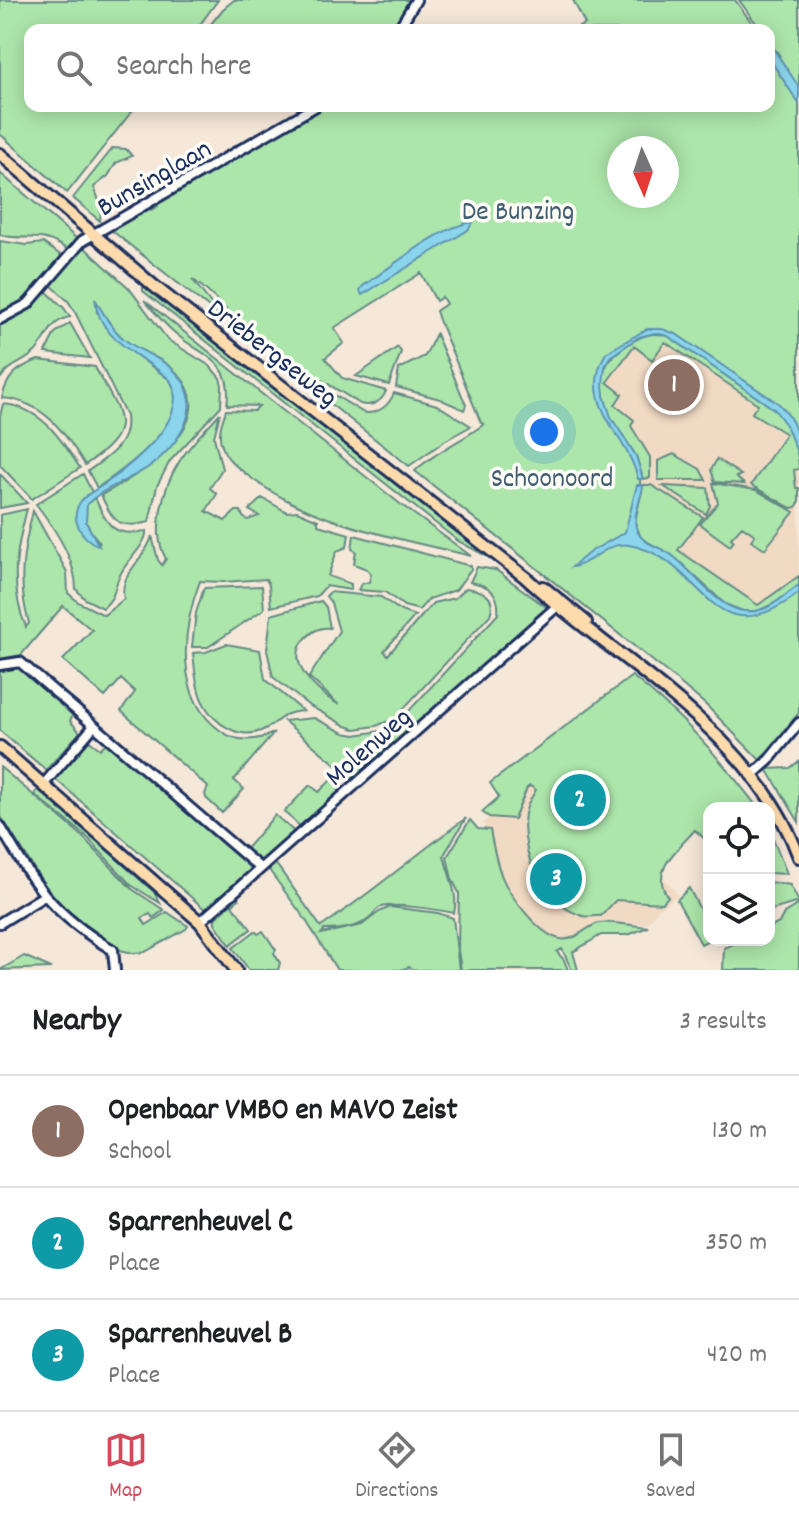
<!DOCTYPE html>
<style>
:root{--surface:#fff;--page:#f6f6f6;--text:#202124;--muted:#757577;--line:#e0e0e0;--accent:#d1495b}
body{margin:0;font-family:Dekko,sans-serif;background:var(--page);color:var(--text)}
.controls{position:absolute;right:24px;bottom:24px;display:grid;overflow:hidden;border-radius:16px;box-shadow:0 4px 20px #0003}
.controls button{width:72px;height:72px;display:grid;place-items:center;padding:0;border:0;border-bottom:2px solid var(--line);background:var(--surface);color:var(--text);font:40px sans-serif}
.compass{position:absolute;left:607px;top:136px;width:72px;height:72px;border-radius:50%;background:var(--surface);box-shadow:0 4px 20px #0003;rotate:177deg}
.you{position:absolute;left:544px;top:432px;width:28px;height:28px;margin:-20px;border:6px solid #fff;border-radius:50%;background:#1a73e8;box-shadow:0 0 0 12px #1a73e833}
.badge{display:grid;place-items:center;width:52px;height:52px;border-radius:50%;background:var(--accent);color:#fff;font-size:26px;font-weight:700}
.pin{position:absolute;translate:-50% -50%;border:4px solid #fff;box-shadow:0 2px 8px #0006}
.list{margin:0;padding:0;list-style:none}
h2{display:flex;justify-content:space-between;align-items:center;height:104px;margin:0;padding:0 32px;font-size:34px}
h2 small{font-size:26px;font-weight:400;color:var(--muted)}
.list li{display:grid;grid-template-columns:52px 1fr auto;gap:24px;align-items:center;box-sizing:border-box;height:112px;padding:0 32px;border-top:2px solid var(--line)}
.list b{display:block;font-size:30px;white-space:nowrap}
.list p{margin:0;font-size:26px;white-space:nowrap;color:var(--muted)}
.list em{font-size:26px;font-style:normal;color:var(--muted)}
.icon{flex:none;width:44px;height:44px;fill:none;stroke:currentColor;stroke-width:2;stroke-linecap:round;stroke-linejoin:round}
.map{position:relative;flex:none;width:799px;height:970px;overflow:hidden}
.search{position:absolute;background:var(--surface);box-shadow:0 4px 20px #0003;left:24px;right:24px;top:24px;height:88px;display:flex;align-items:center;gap:20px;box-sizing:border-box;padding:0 28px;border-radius:16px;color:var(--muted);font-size:30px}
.sheet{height:440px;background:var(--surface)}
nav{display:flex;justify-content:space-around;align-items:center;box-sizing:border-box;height:112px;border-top:2px solid var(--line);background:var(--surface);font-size:22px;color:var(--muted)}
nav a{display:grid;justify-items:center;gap:4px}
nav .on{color:var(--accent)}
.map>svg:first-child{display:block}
</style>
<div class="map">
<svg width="799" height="970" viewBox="0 0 799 970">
<rect width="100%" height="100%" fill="#f6e8d9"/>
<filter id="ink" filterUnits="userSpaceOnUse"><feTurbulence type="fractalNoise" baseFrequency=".0125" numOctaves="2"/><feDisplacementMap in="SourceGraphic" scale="16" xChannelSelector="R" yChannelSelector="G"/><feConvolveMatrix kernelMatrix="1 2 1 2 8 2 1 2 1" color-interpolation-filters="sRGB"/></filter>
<g filter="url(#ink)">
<path fill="#f1dac4" d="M 657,330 L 777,405 L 799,444 L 799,591 L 745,615 L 669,559 L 604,405 L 610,352 Z
M 560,750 L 678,895 L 660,908 L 647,924 L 616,922 L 568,942 L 550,937 L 524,916 L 494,869 L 483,823 Z"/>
<path fill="#ade6ab" stroke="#648a84" stroke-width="2" fill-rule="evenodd" d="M 0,0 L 218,0 L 196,30 L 30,30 L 30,106 L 136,106 L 67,193 L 0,134 Z
M 234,0 L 411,0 L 393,30 L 206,30 L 223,9 Z
M 573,0 L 735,0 L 757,30 L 573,30 L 585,24 Z
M 739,0 L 799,0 L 799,444 L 784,415 L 672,336 C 655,330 647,332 630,341 C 601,357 595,371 606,404 C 597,372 605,358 632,342 C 645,334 654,332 668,336 L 774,409 C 789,422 799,450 799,469 L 794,470 L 796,488 L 799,488 L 799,503 L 796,507 L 791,508 L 751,485 L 786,434 L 752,413 L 758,404 L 665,342 L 652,360 L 634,346 L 607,382 L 622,394 L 615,405 L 634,420 L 631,426 L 650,457 L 650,478 L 643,479 L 636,456 L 622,434 C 631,452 642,470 640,491 C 638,513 630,518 635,543 C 646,548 660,552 670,560 C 694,577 721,623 754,611 L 743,611 L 725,604 L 673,556 L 641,538 L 635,522 L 643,485 L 651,485 L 703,517 L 678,550 L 758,605 L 799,576 L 799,585 L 775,603 L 758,611 L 772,609 L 799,591 L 799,713 L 760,760 L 706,705 L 674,678 L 415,471 C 436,451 462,441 484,424 L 481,423 L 439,320 L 436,311 L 446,304 L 442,297 L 436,301 L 421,273 L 334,328 L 344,343 L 325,358 L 342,378 L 386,391 C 382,402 372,407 360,404 C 324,381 286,360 252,333 C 230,316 214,294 192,279 L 223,319 L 111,230 L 150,208 L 151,210 L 158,206 L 158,204 L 324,106 L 769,106 L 769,47 L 780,56 L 769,42 L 769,30 L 761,30 ZM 619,148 L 667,148 L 667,196 L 619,196 Z
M 113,148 L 126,149 L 132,156 L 116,163 L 108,176 L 94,187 L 101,206 L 100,221 L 73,198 Z
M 0,173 L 76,238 L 68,250 C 39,230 31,242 0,235 Z
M 0,241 L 27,245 L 43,243 L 62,256 L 23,300 L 0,314 Z
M 84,247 L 129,288 L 168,340 L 210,366 L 220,378 L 222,385 L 221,406 L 170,461 L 157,486 L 149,522 C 118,530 113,521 101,495 C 138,476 224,424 178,374 C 164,358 142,353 126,341 C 113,331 104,315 96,301 L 97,312 L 135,354 L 170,380 C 194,422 126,468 97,488 L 88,471 C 109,456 130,444 126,416 L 74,310 L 68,301 L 51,285 Z
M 143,282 L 488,557 L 458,541 L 143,291 Z
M 46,291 L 64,308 L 70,317 C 49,321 48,339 35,352 C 24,363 10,364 0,379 L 0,324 L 26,310 Z
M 144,300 L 399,503 L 471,556 C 394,537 309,524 246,474 C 236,466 226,459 222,446 C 217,434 222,422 226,410 L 254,411 L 259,406 L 227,405 C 234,359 203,358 175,333 C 163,323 154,311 144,300 Z
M 70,323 L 90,358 L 45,353 L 55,333 Z
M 436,334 L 466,405 L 464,410 L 440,399 L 396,387 L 399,369 L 425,356 Z
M 398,347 L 401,352 L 389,385 L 356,376 Z
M 270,356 L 364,413 C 378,414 389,406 394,393 L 437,405 L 471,426 L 446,440 L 409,466 Z
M 38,360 L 95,367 C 121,417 139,428 85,465 C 65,432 43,401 2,398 C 7,376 17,368 38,360 Z
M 3,404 C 41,407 61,439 80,468 L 32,499 L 0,465 L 0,416 Z
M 220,413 L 214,437 L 222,469 L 210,488 L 217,494 L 206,511 L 225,521 L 236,511 L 241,511 L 243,517 L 248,520 L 259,516 L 249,510 L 262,498 L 287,512 L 297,511 L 318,520 L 318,525 L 349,534 L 347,547 L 337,551 L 328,576 L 351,584 L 351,590 L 326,586 L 317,596 L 271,607 L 269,585 L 266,579 L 223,582 L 200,581 C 182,628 174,698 221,731 C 237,743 256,741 274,733 L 234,780 L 244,789 L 222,813 L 206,798 L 205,794 L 208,787 L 121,711 L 135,692 L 121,679 L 105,697 L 63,660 L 92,630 L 63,606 L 21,655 L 0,659 L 0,515 L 27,509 C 16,550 9,587 26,627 L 29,623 C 17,584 23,549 33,511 L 67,572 L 68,593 L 78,602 L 104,615 L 124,599 C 118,573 146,560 152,536 L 158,560 L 162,565 L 166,559 C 157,542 158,527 161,509 C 169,465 191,445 220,413 Z
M 674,454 L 700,469 L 706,480 L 658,480 L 658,461 Z
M 717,459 L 741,475 L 736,477 L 744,484 L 715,482 L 711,470 Z
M 0,474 L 4,478 L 27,503 L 0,508 Z
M 83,474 L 92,492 L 87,495 L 76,518 L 82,533 L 100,543 C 90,531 81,520 87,504 L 95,498 C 108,526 113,538 147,531 C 143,550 128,558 120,575 C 112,591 118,594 103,608 L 85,599 L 76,589 C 76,561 54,527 36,504 Z
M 713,483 L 756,490 L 794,512 L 765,549 L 751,540 L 755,535 L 742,526 L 731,538 L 734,541 L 730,546 L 700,524 L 718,503 Z
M 663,486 L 708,488 L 710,506 L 706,514 Z
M 354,535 L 471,566 L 471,569 L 456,590 L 429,599 L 419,610 L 404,606 L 385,592 L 358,590 L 361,584 L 369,582 L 371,574 L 367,569 L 354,564 L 356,551 L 352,549 Z
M 477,567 L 496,570 L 550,610 L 357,782 L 284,721 L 314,718 L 344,733 L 355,735 L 381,731 L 398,723 L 498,614 C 500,594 490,585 470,582 Z
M 262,586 L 264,609 L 208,647 L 192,647 L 196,613 L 204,588 Z
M 466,588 C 482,590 497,596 490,615 L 394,719 L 376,726 L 355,729 L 346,726 L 308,705 L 273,677 L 267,650 L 271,615 L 321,601 L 326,607 L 330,628 C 320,627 314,630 307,637 C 281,662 319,693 339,705 L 309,677 L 339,631 L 331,603 L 326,596 L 330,592 L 381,597 L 401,611 L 415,616 L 384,651 L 388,655 L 433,603 L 455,598 Z
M 226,644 L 260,650 L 265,679 L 303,711 C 279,713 283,720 265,729 C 241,742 214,724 203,702 C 196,688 195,669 193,653 L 206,652 Z
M 19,666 L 73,714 L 70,721 L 80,732 L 46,770 L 0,731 L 0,670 Z
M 632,676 C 683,716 719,757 758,808 L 709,808 L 709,843 L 695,830 C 678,849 649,871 668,897 L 662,903 L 616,900 L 601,916 C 594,915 589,918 583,916 C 548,905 529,873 525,838 C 524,827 523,817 527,807 C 529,801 533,795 536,790 L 530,786 L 527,788 L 514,819 L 489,817 L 482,812 L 499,797 L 490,783 Z
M 88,740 L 100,749 L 106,743 L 254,871 L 208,912 L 54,778 Z
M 799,761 L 799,822 L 767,769 L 790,768 Z
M 0,767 L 80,834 L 132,889 L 164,910 L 153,918 L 150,914 L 142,918 L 146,925 L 167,912 L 188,926 L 186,929 L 145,952 L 133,953 L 120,950 L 65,909 L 45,886 L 0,815 Z
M 333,778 L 348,790 L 303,829 L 284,812 L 310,785 L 319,792 Z
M 39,789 L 154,892 L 160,903 L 131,885 L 85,835 L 37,797 L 35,793 Z
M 275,815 L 297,834 L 262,864 L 245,850 Z
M 466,818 L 444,855 C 448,875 459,894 454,913 C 441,910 389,902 379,908 C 374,911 372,918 366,921 C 354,928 338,930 324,930 L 321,934 L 362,925 L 379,912 L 390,907 L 438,913 L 453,918 L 459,970 L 412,970 L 409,967 L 401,970 L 337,970 L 305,919 L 269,870 L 276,864 L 321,927 C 371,893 417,854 466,818 Z
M 470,820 L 478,829 L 490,830 C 493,846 496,862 502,877 C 510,896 539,935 560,939 C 576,942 585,927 599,923 C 605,921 638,926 648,927 L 628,935 L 601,935 L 573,952 L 578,970 L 572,970 L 562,949 L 557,952 L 564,960 L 568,970 L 461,970 L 458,950 L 459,893 L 452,879 L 447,857 Z
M 769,828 L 787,874 L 769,873 Z
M 769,882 L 790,885 L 799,902 L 769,911 Z
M 689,888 L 709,927 L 709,940 L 701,944 L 677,900 Z
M 237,897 L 239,899 L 232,905 L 251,929 L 230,945 L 215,923 L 215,919 Z
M 799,904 L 799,970 L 723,970 L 724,948 L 742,940 L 769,940 L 769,928 L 779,923 L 784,913 Z
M 255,931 L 258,934 L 263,931 L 276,950 L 274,953 L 280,963 L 278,970 L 249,970 L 233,948 Z
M 24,956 L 51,968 L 0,970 Z"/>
<path fill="#8bd5ec" stroke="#5e93b3" stroke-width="2" d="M 769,42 L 799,87 L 799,104 L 769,58 Z
M 473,222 L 468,230 L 362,295 L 360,290 L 363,286 C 393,266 438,227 473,222 Z
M 95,299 C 103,313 111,328 124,339 C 136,349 153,355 166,364 C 205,392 190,430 160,458 C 139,478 106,485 87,504 L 86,522 L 99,546 C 82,539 68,519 81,501 C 87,493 98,489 106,483 C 133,463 192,418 170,380 C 141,353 100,343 95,299 Z
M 647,329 L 662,329 L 676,334 L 779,404 C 795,420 799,435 799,457 L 786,425 L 774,409 L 668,336 L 655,333 L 639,337 L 610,357 L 605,367 L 603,384 L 604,396 L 611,417 L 636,456 L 643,479 L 638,479 C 628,435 576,403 606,353 Z
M 637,485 L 643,485 C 642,499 633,513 636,527 C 640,545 661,546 673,556 C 699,576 725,623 763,609 C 777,604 787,593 799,585 L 799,593 C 708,662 706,558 629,545 C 606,541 593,564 572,567 L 590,552 L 625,532 Z"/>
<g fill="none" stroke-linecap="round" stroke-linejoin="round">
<defs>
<path id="minor" d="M 398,30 L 416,0
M 0,319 L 28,304 L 82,241 L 316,106
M 0,665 L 20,662 L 260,868
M 751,776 L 768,761 L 799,723
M 43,785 L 94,726
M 0,826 C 35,886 52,914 113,950 L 115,970
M 200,922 L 562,602
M 0,923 L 44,896"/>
<path id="major" d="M 0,154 L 154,286 L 525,577 C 617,662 754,732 799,857
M 543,587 L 586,622
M 0,747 L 200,922 L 236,970"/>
</defs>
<use href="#minor" stroke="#1b2f5e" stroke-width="14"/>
<use href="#major" stroke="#1b2f5e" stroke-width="16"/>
<use href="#minor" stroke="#fdfcf7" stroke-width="8"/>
<use href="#major" stroke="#fedbac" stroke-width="10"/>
</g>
</g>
<g text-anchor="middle" stroke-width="7" stroke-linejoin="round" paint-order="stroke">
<g font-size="28" fill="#1b2f5e" stroke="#fdfcf7">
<text transform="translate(153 176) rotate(-30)" y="10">Bunsinglaan</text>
<text transform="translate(274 351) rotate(38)" y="10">Driebergseweg</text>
<text transform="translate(367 745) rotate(-41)" y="10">Molenweg</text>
</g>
<g font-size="28" fill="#405d71" stroke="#fdfcf7">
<text x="518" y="219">De Bunzing</text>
<text x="552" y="486">Schoonoord</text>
</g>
</g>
</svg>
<div class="controls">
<button><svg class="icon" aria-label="locate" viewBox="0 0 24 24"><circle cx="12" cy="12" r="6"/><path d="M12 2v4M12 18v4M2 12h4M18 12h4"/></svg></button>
<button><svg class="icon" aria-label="layers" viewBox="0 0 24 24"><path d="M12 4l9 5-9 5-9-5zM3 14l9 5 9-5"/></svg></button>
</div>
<svg class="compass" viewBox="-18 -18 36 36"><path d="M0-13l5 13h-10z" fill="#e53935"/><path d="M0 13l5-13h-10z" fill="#757577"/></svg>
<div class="you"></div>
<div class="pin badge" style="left:674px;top:385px;background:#8d6e63">1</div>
<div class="pin badge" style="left:580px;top:800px;background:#0f9aa8">2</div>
<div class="pin badge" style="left:556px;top:879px;background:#0f9aa8">3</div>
<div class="search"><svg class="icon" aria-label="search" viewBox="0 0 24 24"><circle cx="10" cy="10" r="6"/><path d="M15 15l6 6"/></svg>Search here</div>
</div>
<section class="sheet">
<h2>Nearby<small>3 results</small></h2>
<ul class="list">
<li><span class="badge" style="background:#8d6e63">1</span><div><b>Openbaar VMBO en MAVO Zeist</b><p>School</p></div><em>130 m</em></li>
<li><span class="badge" style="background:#0f9aa8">2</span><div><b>Sparrenheuvel C</b><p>Place</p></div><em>350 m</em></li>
<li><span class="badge" style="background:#0f9aa8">3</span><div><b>Sparrenheuvel B</b><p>Place</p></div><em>420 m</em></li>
</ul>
</section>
<nav>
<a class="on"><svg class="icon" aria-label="map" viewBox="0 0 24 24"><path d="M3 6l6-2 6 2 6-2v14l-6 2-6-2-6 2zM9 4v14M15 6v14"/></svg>Map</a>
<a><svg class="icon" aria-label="directions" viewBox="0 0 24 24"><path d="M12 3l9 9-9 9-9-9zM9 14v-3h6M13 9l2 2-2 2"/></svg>Directions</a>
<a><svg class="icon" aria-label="saved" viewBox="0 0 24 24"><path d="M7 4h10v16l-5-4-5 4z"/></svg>Saved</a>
</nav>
